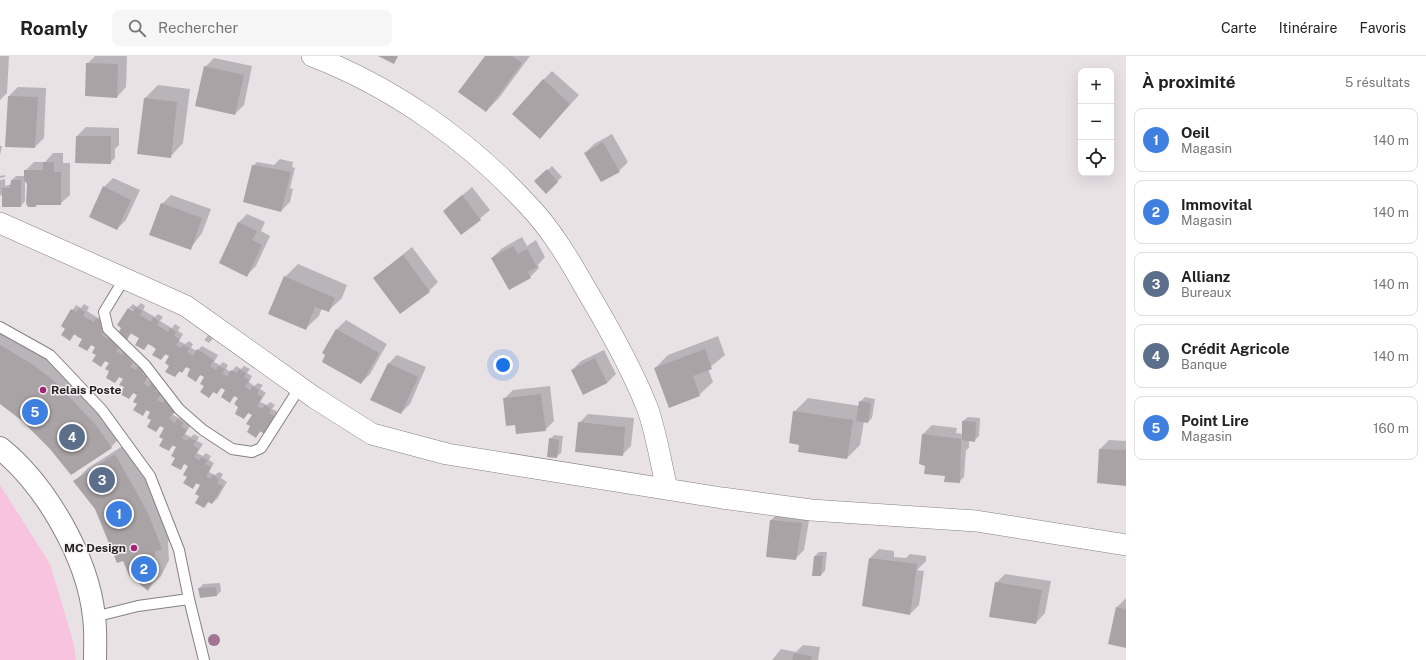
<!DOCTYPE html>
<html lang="fr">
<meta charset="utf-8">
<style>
:root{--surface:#fff;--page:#f6f6f6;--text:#222;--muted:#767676;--line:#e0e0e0;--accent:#111827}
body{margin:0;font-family:"Public Sans",sans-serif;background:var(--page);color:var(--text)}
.controls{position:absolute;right:12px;top:12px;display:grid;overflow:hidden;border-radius:8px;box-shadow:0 4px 16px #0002}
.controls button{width:36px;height:36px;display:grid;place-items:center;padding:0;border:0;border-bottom:1px solid var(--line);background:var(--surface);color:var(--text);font:20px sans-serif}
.you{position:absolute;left:503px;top:309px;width:14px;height:14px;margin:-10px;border:3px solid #fff;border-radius:50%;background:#1a73e8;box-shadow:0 0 0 6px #1a73e833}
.badge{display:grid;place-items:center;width:26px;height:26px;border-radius:50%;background:var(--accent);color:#fff;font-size:13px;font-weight:700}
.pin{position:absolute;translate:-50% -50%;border:2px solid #fff;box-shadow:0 1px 4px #0006}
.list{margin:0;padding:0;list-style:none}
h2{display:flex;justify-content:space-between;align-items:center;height:52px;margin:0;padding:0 16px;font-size:17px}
h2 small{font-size:13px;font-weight:400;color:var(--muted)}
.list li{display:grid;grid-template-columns:26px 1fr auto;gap:12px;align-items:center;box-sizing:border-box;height:64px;margin:0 8px 8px;padding:0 8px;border:1px solid var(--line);border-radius:8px}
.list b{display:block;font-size:15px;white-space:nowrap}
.list p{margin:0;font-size:13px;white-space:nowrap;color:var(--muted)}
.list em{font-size:13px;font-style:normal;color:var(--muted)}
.icon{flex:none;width:22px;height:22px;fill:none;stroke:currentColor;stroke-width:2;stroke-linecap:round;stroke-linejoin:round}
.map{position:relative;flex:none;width:1126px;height:604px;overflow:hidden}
header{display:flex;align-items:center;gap:24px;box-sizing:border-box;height:56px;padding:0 20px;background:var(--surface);border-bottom:1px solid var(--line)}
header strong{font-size:19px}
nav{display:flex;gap:22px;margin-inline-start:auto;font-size:14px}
.search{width:280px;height:36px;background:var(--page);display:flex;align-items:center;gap:10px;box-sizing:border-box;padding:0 14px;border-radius:8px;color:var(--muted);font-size:15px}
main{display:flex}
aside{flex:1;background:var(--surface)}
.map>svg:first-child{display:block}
</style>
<header>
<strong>Roamly</strong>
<div class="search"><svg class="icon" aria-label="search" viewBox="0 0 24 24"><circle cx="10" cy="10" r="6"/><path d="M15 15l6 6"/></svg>Rechercher</div>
<nav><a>Carte</a><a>Itinéraire</a><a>Favoris</a></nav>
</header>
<main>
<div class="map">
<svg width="1126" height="604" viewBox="0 0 1126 604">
<rect width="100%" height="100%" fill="#e8e2e5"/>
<path fill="#f7c3de" d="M 0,429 L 50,508 L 73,585 L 76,604 L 0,604 Z"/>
<path fill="#0003" d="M 0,0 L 9,0 L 7,37 L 0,44 Z
M 95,0 L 127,0 L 126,31 L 117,41 L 87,8 Z
M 486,0 L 530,0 L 499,42 L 486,55 Z
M 214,2 L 252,10 L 244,49 L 235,58 L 205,11 Z
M 552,15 L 579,39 L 540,82 L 543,24 Z
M 158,29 L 190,33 L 183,87 L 170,101 L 145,42 Z
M 18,31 L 46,32 L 44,82 L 35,91 L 9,40 Z
M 86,71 L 119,72 L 119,89 L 115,93 L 115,102 L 110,107 L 77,80 Z
M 612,78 L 628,106 L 619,115 L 585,97 L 594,88 Z
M 0,90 L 2,90 L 0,99 Z
M 53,97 L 63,97 L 63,107 L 70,107 L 70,139 L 60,148 L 38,148 L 36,150 L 25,123 L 25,145 L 21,150 L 3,138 L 0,140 L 0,124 L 5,123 L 5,130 L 12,128 L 12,124 L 16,120 L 25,120 L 25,115 L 34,106 L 45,106 Z
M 280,103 L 293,106 L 292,111 L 295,112 L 290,132 L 293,133 L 290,146 L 281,155 L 253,110 L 257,106 L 274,109 Z
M 552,110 L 562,121 L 546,136 L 536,126 Z
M 5,119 L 5,121 L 0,122 L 0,120 Z
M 113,122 L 140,134 L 126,164 L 117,173 L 104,131 Z
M 472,131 L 490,154 L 462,178 L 444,155 Z
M 171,139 L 211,153 L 202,177 L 190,193 L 162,148 Z
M 247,158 L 265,166 L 261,175 L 270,180 L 256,210 L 247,219 L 238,167 Z
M 522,181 L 527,190 L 536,184 L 545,201 L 538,209 L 539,212 L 530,221 L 492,202 L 501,193 Z
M 412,191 L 438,226 L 429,235 L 400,257 L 374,222 Z
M 298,208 L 347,229 L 342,242 L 328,255 L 322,252 L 319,260 L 305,273 L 285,221 Z
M 141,247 L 145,250 L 143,254 L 155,261 L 158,258 L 163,261 L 160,265 L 172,272 L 175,268 L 180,271 L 178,275 L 183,278 L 179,285 L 185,288 L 189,285 L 193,288 L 191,292 L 197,295 L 202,290 L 218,299 L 214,306 L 220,309 L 223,306 L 228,309 L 226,313 L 231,316 L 236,310 L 241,313 L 244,310 L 250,313 L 247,317 L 252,320 L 249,326 L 254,330 L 258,327 L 263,329 L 260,333 L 266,337 L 260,346 L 267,349 L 270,346 L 275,349 L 272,353 L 278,356 L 268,372 L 263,377 L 261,375 L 256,381 L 252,369 L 253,358 L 249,356 L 244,362 L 240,351 L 240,342 L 235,339 L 230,345 L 227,334 L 222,331 L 217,337 L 214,335 L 209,341 L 205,330 L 205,321 L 201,318 L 196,324 L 192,313 L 187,310 L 182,316 L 180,315 L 175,320 L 171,309 L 171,300 L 166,298 L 161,303 L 157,292 L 149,287 L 144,293 L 140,282 L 132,277 L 127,283 L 119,278 L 137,301 L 134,306 L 151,317 L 147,323 L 164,334 L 161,339 L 178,350 L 173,359 L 179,362 L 183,359 L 187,362 L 185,366 L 191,369 L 185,378 L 191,381 L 194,378 L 199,381 L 197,385 L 203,388 L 197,397 L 203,400 L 206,397 L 211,400 L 209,404 L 214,407 L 209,416 L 215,419 L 219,416 L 223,418 L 221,422 L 227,426 L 217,443 L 212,447 L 209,445 L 204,451 L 200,440 L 202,429 L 198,426 L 192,432 L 188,421 L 190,410 L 185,407 L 180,413 L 177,402 L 178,391 L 174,389 L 169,394 L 164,383 L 165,372 L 161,369 L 156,375 L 152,364 L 152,356 L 148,353 L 142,359 L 138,348 L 138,339 L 134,336 L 129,342 L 124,323 L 120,320 L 115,326 L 111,315 L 110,307 L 106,304 L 101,310 L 97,290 L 92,288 L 87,294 L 83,283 L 75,278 L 70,283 L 66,272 L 62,270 L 76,249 L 81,252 L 84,248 L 89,251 L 87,255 L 98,262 L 101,259 L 104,265 L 119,277 L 138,257 L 129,252 L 133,248 L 137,251 Z
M 346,264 L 387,288 L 370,318 L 361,327 L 323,296 L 337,273 Z
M 0,269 L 46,295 L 124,378 L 111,391 L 51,393 L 21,363 L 0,347 Z
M 210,277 L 215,280 L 209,287 L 204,284 Z
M 718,280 L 725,299 L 708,313 L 713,326 L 699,339 L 655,312 L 668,299 Z
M 604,294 L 616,318 L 607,327 L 584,338 L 572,314 L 581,305 Z
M 397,299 L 426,311 L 410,348 L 401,357 L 388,308 Z
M 550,330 L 554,365 L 545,374 L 504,343 L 513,334 Z
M 865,341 L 875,343 L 872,362 L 868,366 L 864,365 L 860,389 L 847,402 L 800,388 L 794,356 L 808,342 L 860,350 L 860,346 Z
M 588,358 L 634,362 L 631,390 L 622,399 L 579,367 Z
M 968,361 L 980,362 L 979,380 L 975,384 L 969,384 L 969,392 L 966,394 L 964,421 L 959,426 L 927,409 L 921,397 L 923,378 L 932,369 L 957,372 L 956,377 L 963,378 L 963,365 Z
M 554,379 L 563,380 L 561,397 L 556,401 L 550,383 Z
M 1109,384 L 1126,385 L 1126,429 L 1100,393 Z
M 129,386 L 175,479 L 168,486 L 169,504 L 161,520 L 148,533 L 96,453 L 75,425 L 88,412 Z
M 780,455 L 810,459 L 804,494 L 795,503 L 771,464 Z
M 879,493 L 894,495 L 894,501 L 906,502 L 910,498 L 926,500 L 926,505 L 917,514 L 924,515 L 919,549 L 910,558 L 870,502 Z
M 819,496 L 827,496 L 825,515 L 821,519 L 815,500 Z
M 1005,518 L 1051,525 L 1045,557 L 1036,567 L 996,527 Z
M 220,527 L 221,535 L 216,540 L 199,533 L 203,528 Z
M 1126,542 L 1126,591 L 1109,587 L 1117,551 Z
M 803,589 L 820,591 L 818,604 L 772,604 L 781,593 L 796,596 Z"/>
<path fill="#a9a3a6" d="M 378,0 L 398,0 L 394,8 Z
M 485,0 L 512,0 L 522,7 L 486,56 L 458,36 Z
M 86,7 L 118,8 L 117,42 L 85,40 Z
M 204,10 L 244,19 L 235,59 L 195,50 Z
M 543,23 L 570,48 L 540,83 L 512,58 Z
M 8,40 L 38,41 L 35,92 L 5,91 Z
M 144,42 L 177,46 L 171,102 L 137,98 Z
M 76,80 L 111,80 L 111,108 L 75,107 Z
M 603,86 L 620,116 L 601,126 L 584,97 Z
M 43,106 L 54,106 L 54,116 L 61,116 L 61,149 L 36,149 L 36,151 L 28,151 L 26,147 L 27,128 L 24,124 L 24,114 L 43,114 Z
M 252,109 L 291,116 L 281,156 L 243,146 Z
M 547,113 L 558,126 L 546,138 L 534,125 Z
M 11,124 L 21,124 L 21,151 L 2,151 L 2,132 L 10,132 Z
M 103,130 L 131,144 L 117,174 L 89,161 Z
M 462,139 L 481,164 L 461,179 L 443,155 Z
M 161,147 L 202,162 L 191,194 L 149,179 Z
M 238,166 L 257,175 L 252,184 L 262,189 L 247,221 L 219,207 Z
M 513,190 L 518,198 L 527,193 L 537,211 L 528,216 L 531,222 L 509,234 L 491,202 Z
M 403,199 L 430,236 L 400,258 L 373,222 Z
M 284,220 L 335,242 L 329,256 L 315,251 L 306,274 L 268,258 Z
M 136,251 L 142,255 L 140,259 L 151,266 L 153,261 L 159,265 L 157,269 L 168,276 L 170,272 L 176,276 L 174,280 L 180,283 L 176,289 L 181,292 L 183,289 L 190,292 L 187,296 L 193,300 L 197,293 L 214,304 L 210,310 L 216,314 L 218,310 L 225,313 L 222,317 L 227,321 L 231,314 L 237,317 L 239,313 L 246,317 L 244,321 L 249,324 L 245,331 L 250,334 L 253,330 L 259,334 L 257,338 L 262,341 L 257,350 L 262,353 L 265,349 L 271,353 L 269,357 L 274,360 L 264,378 L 260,375 L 256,382 L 247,376 L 250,370 L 246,368 L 252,359 L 248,357 L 244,363 L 235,358 L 238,351 L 234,348 L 238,342 L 234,340 L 230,347 L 221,341 L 225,334 L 221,332 L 217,338 L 213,336 L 209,342 L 200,336 L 204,330 L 200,328 L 204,321 L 200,319 L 196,326 L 187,320 L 190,313 L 186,311 L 182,317 L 179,315 L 175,321 L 165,316 L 169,310 L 165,307 L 169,300 L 165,298 L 161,304 L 152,299 L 156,293 L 152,290 L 148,288 L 144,294 L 135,289 L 139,282 L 130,277 L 127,284 L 118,278 L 121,272 L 117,269 L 128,252 L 133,255 Z
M 79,252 L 85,256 L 83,260 L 94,266 L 96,262 L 102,266 L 100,270 L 106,273 L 102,279 L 108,283 L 110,279 L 116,282 L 114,286 L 120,290 L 116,295 L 122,299 L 124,295 L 130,298 L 128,302 L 133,306 L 130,311 L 136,314 L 138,310 L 144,314 L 142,318 L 147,321 L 144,328 L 149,331 L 151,327 L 158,331 L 155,335 L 161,338 L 157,344 L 163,347 L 165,343 L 171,347 L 169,351 L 175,354 L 169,363 L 175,367 L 177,363 L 184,367 L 181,370 L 187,374 L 182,382 L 187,385 L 189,382 L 196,385 L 193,389 L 199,393 L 194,401 L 199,404 L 201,401 L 208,404 L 205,408 L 211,411 L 206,420 L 211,423 L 213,419 L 219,423 L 217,427 L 223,430 L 212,448 L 208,446 L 204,452 L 195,447 L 199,440 L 195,438 L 200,429 L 196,427 L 193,433 L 183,427 L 187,421 L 183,419 L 188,410 L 184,408 L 181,414 L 171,409 L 175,402 L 171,400 L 176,391 L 172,389 L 169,395 L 159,390 L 163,383 L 159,381 L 164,372 L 160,370 L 156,376 L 147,371 L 151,364 L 147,362 L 150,356 L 146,354 L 143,360 L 133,354 L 137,348 L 133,346 L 137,339 L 133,337 L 129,343 L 120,338 L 124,331 L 119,329 L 123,323 L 119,321 L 115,327 L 106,322 L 109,315 L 105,313 L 109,307 L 105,305 L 101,311 L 92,305 L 96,299 L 92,297 L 95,291 L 91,289 L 87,295 L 78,290 L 82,283 L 78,281 L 74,278 L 70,285 L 61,279 L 65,273 L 61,270 L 71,253 L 77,256 Z
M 336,273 L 379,297 L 361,328 L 322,306 L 325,299 L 322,297 Z
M 0,289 L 32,308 L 53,324 L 95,368 L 112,392 L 71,419 L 50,393 L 21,364 L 0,348 Z
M 705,293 L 712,313 L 693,320 L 700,340 L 669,352 L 654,312 Z
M 595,302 L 607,327 L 583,339 L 571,314 Z
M 388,307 L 418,321 L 401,358 L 370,344 Z
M 541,338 L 546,375 L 516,378 L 515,369 L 506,370 L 503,342 Z
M 859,345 L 871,347 L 868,367 L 856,365 Z
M 793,355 L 853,364 L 847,403 L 798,396 L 799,389 L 789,387 Z
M 962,365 L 976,366 L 975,386 L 962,384 Z
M 578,366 L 625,371 L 623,400 L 575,396 Z
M 922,378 L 961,383 L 960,427 L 944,426 L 945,420 L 924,418 L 925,410 L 919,408 Z
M 549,382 L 559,384 L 557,402 L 547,401 Z
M 1099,393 L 1126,394 L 1126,430 L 1097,427 Z
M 115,398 L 148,457 L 162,493 L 155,496 L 156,519 L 148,535 L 129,519 L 123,505 L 117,507 L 95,453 L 73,425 Z
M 770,464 L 802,467 L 796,504 L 766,501 Z
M 814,500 L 823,500 L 821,520 L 812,520 Z
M 869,502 L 917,508 L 910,559 L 862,550 Z
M 995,526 L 1042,534 L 1036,568 L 989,561 Z
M 216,531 L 217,540 L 200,542 L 198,532 Z
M 1116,551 L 1126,553 L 1126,592 L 1108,588 Z
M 794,597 L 812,600 L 811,604 L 792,604 Z"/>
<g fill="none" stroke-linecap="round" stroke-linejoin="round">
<defs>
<path id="service" d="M 124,223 L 104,256 L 108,273 L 145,309 L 179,353 L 203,374 L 232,393 L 252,396 L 261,392 L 300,331
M 0,271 L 50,299 L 102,354 L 150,420 L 179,494 L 189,543 L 138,550 L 94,561
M 189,543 L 204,604"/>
<path id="minor" d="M 312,0 C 393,31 469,85 527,148 C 552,174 570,205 587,235 C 609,272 631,311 647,351 C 656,375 661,408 667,433
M 0,167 L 186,250 L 315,342 L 372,378 L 447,398 L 722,442 L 811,454 L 976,465 L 1126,489"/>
<path id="tertiary" d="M 0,392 C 46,429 88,502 94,561 C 96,575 95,590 95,604"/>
</defs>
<use href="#service" stroke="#868083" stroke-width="12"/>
<use href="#minor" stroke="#868083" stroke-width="22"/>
<use href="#tertiary" stroke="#868083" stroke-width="24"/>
<use href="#service" stroke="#fff" stroke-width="10"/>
<use href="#minor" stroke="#fff" stroke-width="21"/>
<use href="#tertiary" stroke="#fff" stroke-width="22"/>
</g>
<circle fill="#9f758f" cx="214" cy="584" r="6"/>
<g fill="#a22476" stroke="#f6eff2" stroke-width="1.5">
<circle cx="43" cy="334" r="4"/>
<circle cx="134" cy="492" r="4"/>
</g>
<g text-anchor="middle" stroke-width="3" stroke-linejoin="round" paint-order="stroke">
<g font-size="12" font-weight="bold" fill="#252224" stroke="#f6eff2" text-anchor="start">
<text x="51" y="338">Relais Poste</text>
<text x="126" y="496" text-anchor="end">MC Design</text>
</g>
</g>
</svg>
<div class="controls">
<button>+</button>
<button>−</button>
<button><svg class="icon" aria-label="locate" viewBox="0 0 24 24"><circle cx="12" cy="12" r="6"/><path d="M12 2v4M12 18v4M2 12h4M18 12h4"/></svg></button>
</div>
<div class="you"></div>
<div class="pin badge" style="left:119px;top:458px;background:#3f7fe0">1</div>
<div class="pin badge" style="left:144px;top:513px;background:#3f7fe0">2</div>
<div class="pin badge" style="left:102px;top:424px;background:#5c6f8a">3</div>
<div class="pin badge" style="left:72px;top:381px;background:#5c6f8a">4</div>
<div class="pin badge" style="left:35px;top:356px;background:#3f7fe0">5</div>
</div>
<aside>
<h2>À proximité<small>5 résultats</small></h2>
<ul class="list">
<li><span class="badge" style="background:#3f7fe0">1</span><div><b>Oeil</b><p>Magasin</p></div><em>140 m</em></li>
<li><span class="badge" style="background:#3f7fe0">2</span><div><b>Immovital</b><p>Magasin</p></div><em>140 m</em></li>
<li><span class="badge" style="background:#5c6f8a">3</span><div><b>Allianz</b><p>Bureaux</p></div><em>140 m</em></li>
<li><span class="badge" style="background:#5c6f8a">4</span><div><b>Crédit Agricole</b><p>Banque</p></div><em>140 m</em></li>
<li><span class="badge" style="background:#3f7fe0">5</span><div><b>Point Lire</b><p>Magasin</p></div><em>160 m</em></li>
</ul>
</aside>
</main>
